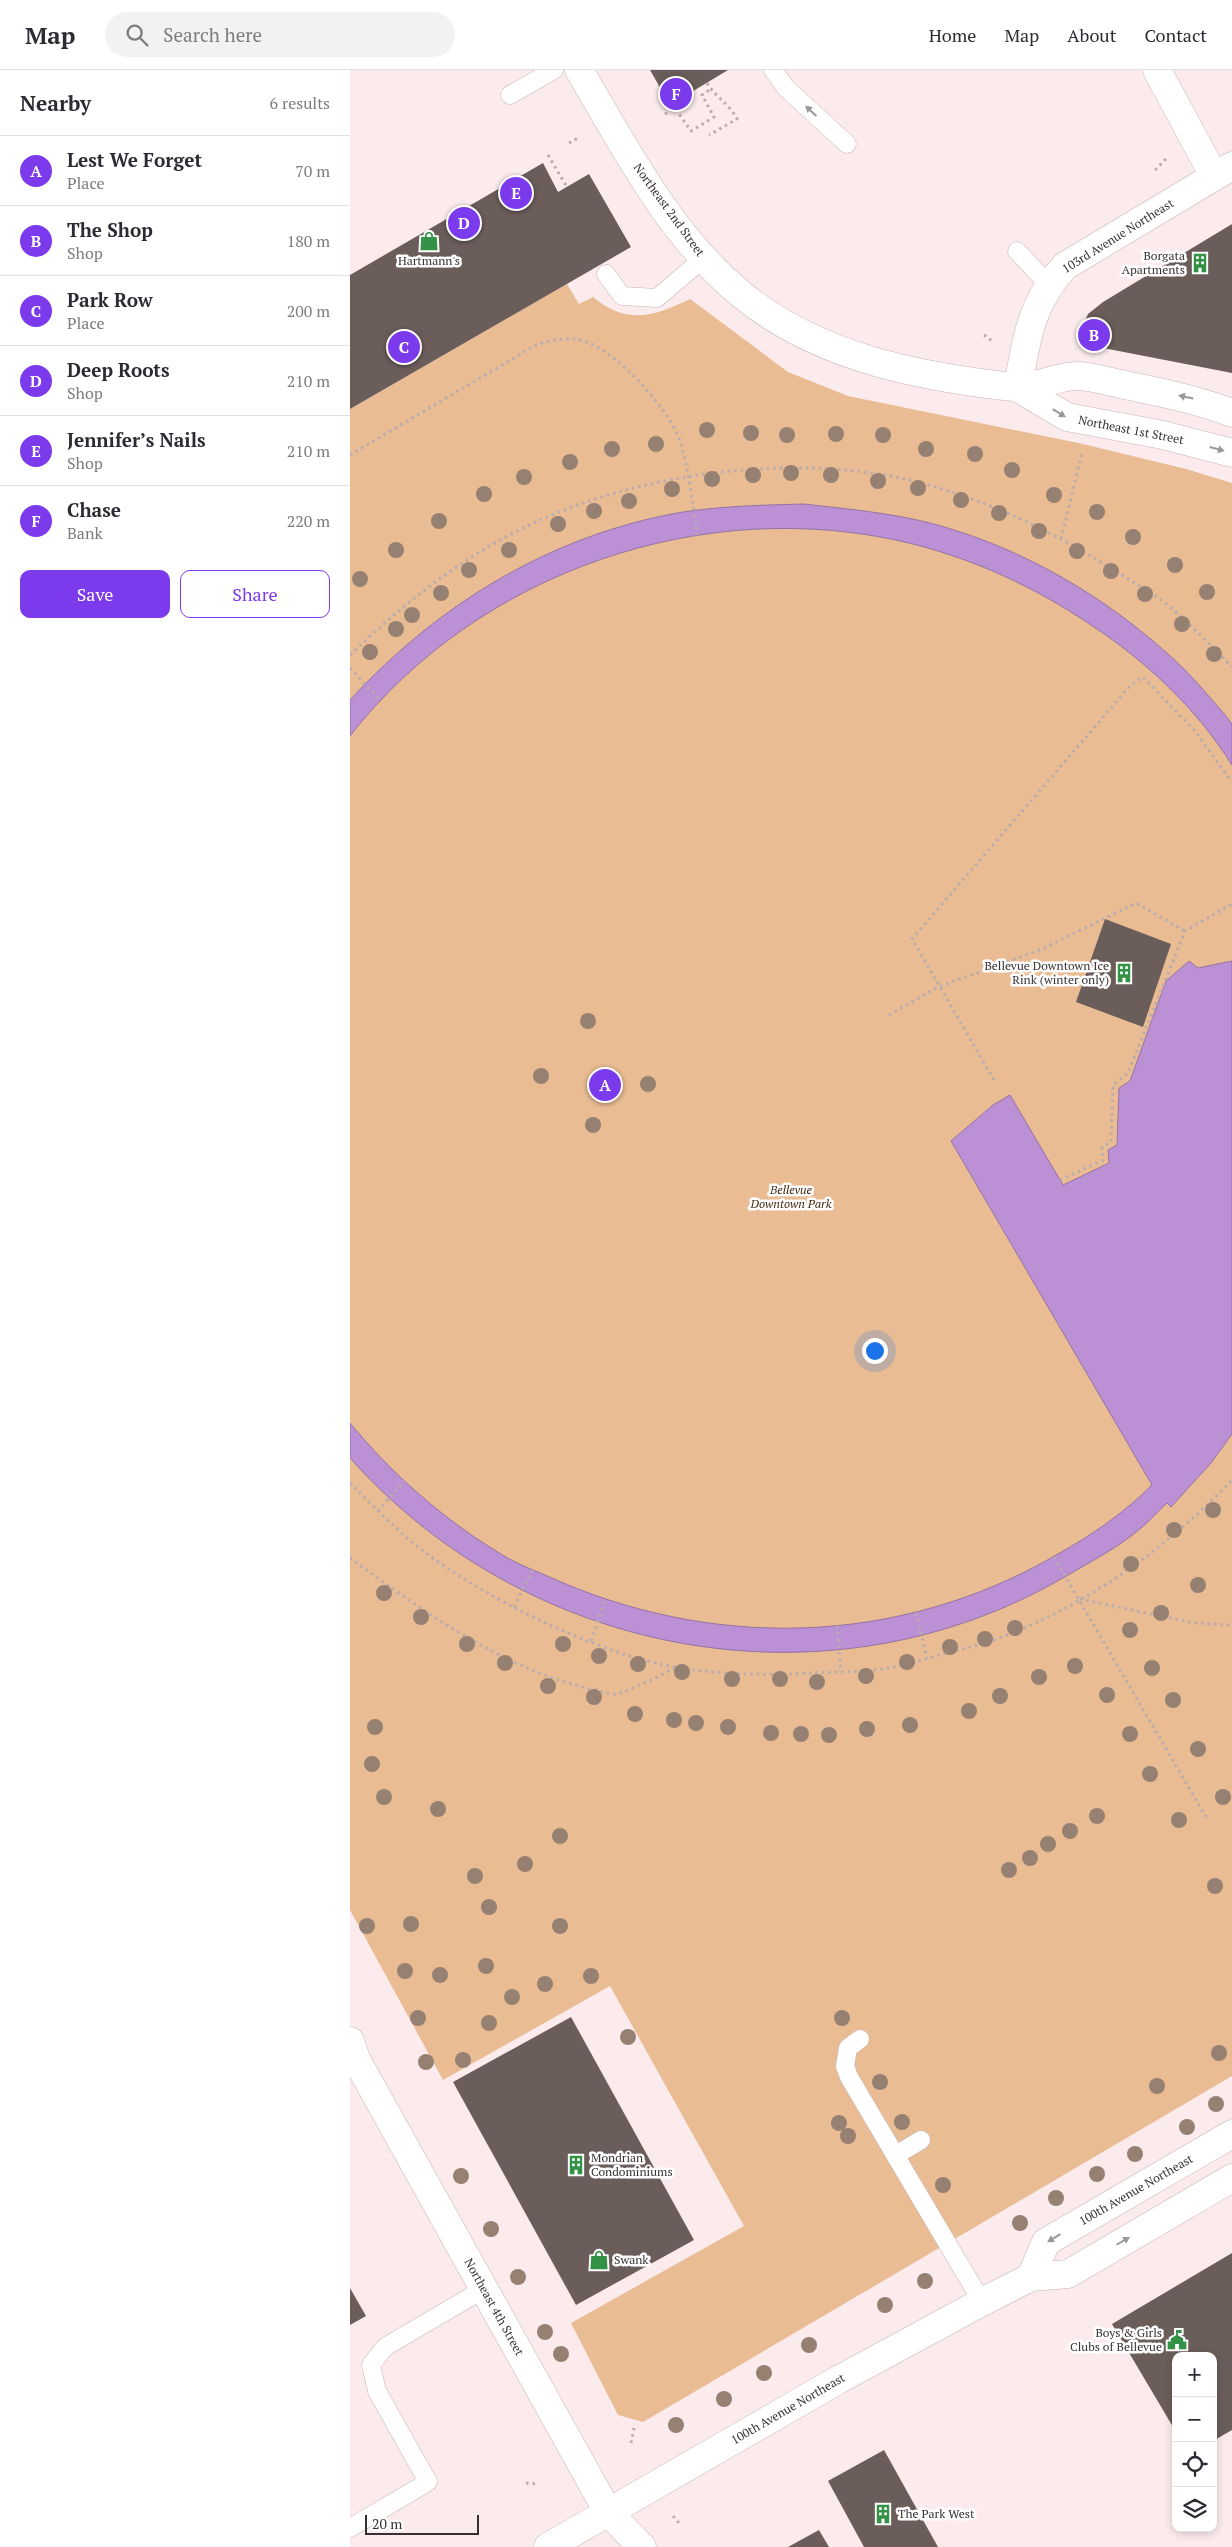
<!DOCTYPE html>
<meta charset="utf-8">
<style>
:root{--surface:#fff;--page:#f2f2f3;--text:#2b2b33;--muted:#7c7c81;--line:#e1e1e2;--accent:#7c3aed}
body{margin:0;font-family:"PT Serif",serif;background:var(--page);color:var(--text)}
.controls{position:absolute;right:15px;bottom:15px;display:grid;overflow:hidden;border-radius:10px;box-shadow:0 2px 8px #0003}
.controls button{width:45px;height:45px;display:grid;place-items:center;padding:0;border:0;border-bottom:1px solid var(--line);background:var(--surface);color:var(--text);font:25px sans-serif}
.scale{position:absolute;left:15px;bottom:12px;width:114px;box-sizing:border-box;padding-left:5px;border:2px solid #373031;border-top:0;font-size:14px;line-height:18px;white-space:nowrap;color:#373031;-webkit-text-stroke:4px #fff;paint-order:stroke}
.you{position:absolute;left:524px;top:1280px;width:18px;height:18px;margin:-12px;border:4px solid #fff;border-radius:50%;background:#1a73e8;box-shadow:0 0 0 8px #1a73e833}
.badge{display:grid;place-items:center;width:32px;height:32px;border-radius:50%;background:var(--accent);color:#fff;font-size:16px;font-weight:700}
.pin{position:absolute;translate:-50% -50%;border:2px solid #fff;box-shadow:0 1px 5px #0006}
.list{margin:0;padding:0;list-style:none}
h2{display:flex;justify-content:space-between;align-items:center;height:65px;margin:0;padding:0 20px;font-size:21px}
h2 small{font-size:16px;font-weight:400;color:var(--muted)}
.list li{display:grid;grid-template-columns:32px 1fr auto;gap:15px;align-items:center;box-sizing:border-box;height:70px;padding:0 20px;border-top:1px solid var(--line)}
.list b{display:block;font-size:19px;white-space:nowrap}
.list p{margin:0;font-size:16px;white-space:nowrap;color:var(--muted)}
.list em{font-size:16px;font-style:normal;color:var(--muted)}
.actions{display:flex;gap:10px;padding:15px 20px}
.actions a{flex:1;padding:11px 0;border:1px solid var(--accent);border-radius:10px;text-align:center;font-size:18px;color:var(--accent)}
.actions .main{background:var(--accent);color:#fff}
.icon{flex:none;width:28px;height:28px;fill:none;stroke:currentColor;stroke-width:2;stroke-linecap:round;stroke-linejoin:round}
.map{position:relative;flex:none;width:882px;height:2477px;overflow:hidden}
header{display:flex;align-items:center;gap:30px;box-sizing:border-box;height:70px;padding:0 25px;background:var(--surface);border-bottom:1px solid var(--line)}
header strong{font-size:24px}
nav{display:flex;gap:28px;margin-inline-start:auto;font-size:18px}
.search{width:350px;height:45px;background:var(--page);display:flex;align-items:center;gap:12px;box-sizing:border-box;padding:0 18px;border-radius:28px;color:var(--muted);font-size:19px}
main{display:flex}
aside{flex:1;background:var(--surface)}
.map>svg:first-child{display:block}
</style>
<header>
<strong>Map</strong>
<div class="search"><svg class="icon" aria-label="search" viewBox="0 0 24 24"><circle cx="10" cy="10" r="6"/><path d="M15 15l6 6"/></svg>Search here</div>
<nav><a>Home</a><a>Map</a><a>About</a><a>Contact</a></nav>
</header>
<main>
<aside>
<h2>Nearby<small>6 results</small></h2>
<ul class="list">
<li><span class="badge">A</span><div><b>Lest We Forget</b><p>Place</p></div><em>70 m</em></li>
<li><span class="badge">B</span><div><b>The Shop</b><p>Shop</p></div><em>180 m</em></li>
<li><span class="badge">C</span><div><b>Park Row</b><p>Place</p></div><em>200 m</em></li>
<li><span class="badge">D</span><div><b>Deep Roots</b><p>Shop</p></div><em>210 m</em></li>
<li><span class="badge">E</span><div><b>Jennifer’s Nails</b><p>Shop</p></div><em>210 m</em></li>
<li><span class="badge">F</span><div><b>Chase</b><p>Bank</p></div><em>220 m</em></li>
</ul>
<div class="actions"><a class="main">Save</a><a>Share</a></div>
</aside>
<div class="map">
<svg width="882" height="2477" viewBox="0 0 882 2477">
<rect width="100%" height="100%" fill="#fcebed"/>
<path fill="#e9bc93" d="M 217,214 L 229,234 L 243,227 C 277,255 303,247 340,229 L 438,302 L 498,326 L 733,374 L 836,399 L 882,413 L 882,2006 L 293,2352 L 268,2345 L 221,2253 L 394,2156 L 260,1916 L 93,2010 L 0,1840 L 0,339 Z"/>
<path fill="#bc90d4" stroke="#9473a3" d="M 454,434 C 505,440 557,444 607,461 C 690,487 771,538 833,598 C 848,613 862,630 876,646 L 882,654 L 882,695 C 847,639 796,591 741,555 C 685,517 624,489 559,473 C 355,424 129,501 0,666 L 0,630 C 88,534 203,464 333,442 C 373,436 414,435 454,434 Z
M 839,891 L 848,898 L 882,891 L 882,1364 L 861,1393 L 821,1437 L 817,1433 C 808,1441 800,1451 791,1458 C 769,1477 742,1491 718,1505 C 483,1644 180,1590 0,1388 L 0,1353 C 41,1403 91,1447 146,1481 C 161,1491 178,1498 195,1505 C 361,1581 549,1577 708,1484 C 742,1465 774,1443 802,1415 L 601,1071 L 643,1035 L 660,1025 L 713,1115 L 759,1093 L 758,1080 L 767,1075 L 769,1018 L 780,1011 L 816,911 Z"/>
<path fill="#6b5d5a" d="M 300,0 L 378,0 L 320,35 Z
M 193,93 L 208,122 L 239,104 L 281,177 L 0,339 L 0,205 Z
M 882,154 L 882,303 L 748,277 L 740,271 L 734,253 L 738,244 L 753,232 Z
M 755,849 L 821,874 L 793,957 L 726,932 Z
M 221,1947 L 344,2170 L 226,2235 L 103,2012 Z
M 882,2183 L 882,2360 L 863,2371 L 863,2286 L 826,2286 L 826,2362 L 762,2254 Z
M 0,2218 L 16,2246 L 0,2255 Z
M 534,2380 L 588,2477 L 514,2477 L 478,2411 Z
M 469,2460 L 479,2477 L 438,2477 Z"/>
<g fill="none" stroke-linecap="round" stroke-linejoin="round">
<defs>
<path id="service" d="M 423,0 L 436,18 L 497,74
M 160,25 L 204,0
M 667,181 L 698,214
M 256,204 L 272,226 L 307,228 L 354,188
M 510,1969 L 498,1978 L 495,1996 L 499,2007 L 632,2232
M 546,2085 L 571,2070
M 0,2458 L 78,2412 L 27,2321 L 21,2295 L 35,2277 L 134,2219"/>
<path id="minor" d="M 258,2442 L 292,2477"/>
<path id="tertiary" d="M 229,0 C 275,78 320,166 392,225 C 468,287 569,307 664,317 C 683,319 707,306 727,306 C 741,306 756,311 770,314 C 809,322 845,329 882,343
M 807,0 L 864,106
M 668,318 C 676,269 681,233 715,196 L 882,96
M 668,318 L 717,347 L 813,365 L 882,383"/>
<path id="secondary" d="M 0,1971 L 6,1989 L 258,2442
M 681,2207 L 696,2172 L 882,2064
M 198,2477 L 488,2310 L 632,2232 L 681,2207 L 718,2204 L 882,2108"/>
</defs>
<use href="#service" stroke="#c4b4b6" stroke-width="19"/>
<use href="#minor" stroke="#c4b4b6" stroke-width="29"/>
<use href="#tertiary" stroke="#c4b4b6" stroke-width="29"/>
<use href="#secondary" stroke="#c4b4b6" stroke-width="29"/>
<path stroke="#b9acad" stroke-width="3" stroke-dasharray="2.5 4" stroke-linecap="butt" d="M 357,13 C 365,27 378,32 387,49 L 359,65
M 315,44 L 325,38 L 341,61 L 364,47 L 352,25 L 361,19
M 219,73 L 230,67
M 198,85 L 217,117
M 805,100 L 816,89
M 634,265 L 642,271
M 0,385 L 184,276 C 197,271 212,268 225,269 C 261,273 319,338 330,371 C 339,401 343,434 347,465
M 711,469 L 732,383
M 0,585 C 52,535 107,491 171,459 C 287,401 453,380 579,415 C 646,434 709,465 767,502 C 781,511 796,519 810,529 C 835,548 859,574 882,597
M 0,598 L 31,631
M 539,945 L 588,917 L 692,879 L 786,833 L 835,861
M 644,1010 L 562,869 L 780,616 L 793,607 L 844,660 L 882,712
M 710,1110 L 753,1090 L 752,1077 L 761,1072 L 763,1015 L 778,1003 L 835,861 L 882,834
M 0,1413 C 24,1437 49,1463 77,1484 C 131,1524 204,1560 267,1582 C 328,1603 395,1607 459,1603 C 483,1602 509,1602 533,1599 C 554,1596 576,1589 596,1583 C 612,1579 629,1575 644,1570 C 735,1537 816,1479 882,1410
M 28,1441 L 54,1411
M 704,1487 L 856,1747
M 0,1488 C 73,1541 151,1598 240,1619 C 248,1620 259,1625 266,1624 C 286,1619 307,1606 326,1598
M 730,1529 L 844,1553 L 882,1555
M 164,1537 L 182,1500
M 566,1543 L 577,1588
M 487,1556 L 491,1602
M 241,1571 L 255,1530
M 281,2373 L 284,2358
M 176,2413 L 189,2414
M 323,2446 L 330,2454"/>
<use href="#service" stroke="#fff" stroke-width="18"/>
<use href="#minor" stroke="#fff" stroke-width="28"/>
<use href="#tertiary" stroke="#fff" stroke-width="28"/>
<use href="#secondary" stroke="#fff" stroke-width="28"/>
</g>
<g fill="#968072">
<circle cx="357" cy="360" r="8"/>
<circle cx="401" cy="363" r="8"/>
<circle cx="486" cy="364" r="8"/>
<circle cx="437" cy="365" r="8"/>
<circle cx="533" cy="365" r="8"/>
<circle cx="306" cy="374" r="8"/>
<circle cx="262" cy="379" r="8"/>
<circle cx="576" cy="379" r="8"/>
<circle cx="625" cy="384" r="8"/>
<circle cx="220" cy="392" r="8"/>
<circle cx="662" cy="400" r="8"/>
<circle cx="441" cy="403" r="8"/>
<circle cx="403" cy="405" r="8"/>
<circle cx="481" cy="405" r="8"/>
<circle cx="174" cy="407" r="8"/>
<circle cx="362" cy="409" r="8"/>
<circle cx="528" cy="411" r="8"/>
<circle cx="568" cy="418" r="8"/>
<circle cx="322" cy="419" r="8"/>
<circle cx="134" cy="424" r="8"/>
<circle cx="704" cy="425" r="8"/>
<circle cx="611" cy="430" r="8"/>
<circle cx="279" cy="431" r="8"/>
<circle cx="244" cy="441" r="8"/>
<circle cx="747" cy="442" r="8"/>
<circle cx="649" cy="443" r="8"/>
<circle cx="89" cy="451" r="8"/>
<circle cx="208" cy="454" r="8"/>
<circle cx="689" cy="461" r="8"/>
<circle cx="783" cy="467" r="8"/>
<circle cx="46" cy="480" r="8"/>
<circle cx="159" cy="480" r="8"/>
<circle cx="727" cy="481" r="8"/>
<circle cx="825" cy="495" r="8"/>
<circle cx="119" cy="500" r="8"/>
<circle cx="761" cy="501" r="8"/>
<circle cx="10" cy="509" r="8"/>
<circle cx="857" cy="522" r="8"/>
<circle cx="91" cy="523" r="8"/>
<circle cx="795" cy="524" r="8"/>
<circle cx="62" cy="545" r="8"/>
<circle cx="832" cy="554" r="8"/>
<circle cx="46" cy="559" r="8"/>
<circle cx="20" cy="582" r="8"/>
<circle cx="864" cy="584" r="8"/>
<circle cx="238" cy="951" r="8"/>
<circle cx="191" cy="1006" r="8"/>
<circle cx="298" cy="1014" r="8"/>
<circle cx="243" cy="1055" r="8"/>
<circle cx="863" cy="1440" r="8"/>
<circle cx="824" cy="1460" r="8"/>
<circle cx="781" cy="1494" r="8"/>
<circle cx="848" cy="1515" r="8"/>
<circle cx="34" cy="1523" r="8"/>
<circle cx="811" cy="1543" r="8"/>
<circle cx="71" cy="1547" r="8"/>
<circle cx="665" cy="1558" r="8"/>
<circle cx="780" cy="1560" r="8"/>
<circle cx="635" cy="1569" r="8"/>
<circle cx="117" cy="1574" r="8"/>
<circle cx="213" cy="1574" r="8"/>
<circle cx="600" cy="1577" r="8"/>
<circle cx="249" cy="1586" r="8"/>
<circle cx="557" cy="1592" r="8"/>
<circle cx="155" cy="1593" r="8"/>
<circle cx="288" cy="1594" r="8"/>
<circle cx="725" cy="1596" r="8"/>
<circle cx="802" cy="1598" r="8"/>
<circle cx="332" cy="1602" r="8"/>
<circle cx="516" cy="1606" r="8"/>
<circle cx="689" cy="1607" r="8"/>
<circle cx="382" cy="1609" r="8"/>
<circle cx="430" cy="1609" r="8"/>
<circle cx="467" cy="1612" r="8"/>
<circle cx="198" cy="1616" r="8"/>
<circle cx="757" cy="1625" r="8"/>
<circle cx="650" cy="1626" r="8"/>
<circle cx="244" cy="1627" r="8"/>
<circle cx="823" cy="1630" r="8"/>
<circle cx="619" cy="1641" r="8"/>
<circle cx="285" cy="1644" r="8"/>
<circle cx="324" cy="1650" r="8"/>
<circle cx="346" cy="1653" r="8"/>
<circle cx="560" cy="1655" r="8"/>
<circle cx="25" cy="1657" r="8"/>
<circle cx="378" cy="1657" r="8"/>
<circle cx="517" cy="1659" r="8"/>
<circle cx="421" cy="1663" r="8"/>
<circle cx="451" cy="1664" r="8"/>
<circle cx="780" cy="1664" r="8"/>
<circle cx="479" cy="1665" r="8"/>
<circle cx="848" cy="1679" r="8"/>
<circle cx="22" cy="1694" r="8"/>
<circle cx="800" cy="1704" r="8"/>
<circle cx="34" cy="1727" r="8"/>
<circle cx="873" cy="1727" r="8"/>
<circle cx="88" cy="1739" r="8"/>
<circle cx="747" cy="1746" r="8"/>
<circle cx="829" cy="1750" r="8"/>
<circle cx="720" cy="1761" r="8"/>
<circle cx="210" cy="1766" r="8"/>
<circle cx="698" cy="1774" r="8"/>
<circle cx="680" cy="1788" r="8"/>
<circle cx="175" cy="1794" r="8"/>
<circle cx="659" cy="1800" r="8"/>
<circle cx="125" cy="1806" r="8"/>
<circle cx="865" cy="1816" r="8"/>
<circle cx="139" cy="1837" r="8"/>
<circle cx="61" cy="1854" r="8"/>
<circle cx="17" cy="1856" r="8"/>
<circle cx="210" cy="1856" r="8"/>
<circle cx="136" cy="1896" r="8"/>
<circle cx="55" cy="1901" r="8"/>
<circle cx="90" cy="1905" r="8"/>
<circle cx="241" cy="1906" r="8"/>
<circle cx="195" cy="1914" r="8"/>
<circle cx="162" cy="1927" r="8"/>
<circle cx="68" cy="1948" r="8"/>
<circle cx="492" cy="1948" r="8"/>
<circle cx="139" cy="1953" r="8"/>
<circle cx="278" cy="1967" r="8"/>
<circle cx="869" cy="1983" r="8"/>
<circle cx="113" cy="1990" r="8"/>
<circle cx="76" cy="1992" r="8"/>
<circle cx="530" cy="2012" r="8"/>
<circle cx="807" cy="2016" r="8"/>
<circle cx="866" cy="2034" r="8"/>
<circle cx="552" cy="2052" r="8"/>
<circle cx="489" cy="2053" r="8"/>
<circle cx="837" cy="2057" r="8"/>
<circle cx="498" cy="2066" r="8"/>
<circle cx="785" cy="2084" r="8"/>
<circle cx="747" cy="2104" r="8"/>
<circle cx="111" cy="2106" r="8"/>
<circle cx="593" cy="2115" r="8"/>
<circle cx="706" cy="2128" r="8"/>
<circle cx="670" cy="2153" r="8"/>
<circle cx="141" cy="2159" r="8"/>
<circle cx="168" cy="2207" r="8"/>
<circle cx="575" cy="2211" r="8"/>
<circle cx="535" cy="2235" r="8"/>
<circle cx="195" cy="2262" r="8"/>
<circle cx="459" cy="2275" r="8"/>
<circle cx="211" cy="2284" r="8"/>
<circle cx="414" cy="2303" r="8"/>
<circle cx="374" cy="2329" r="8"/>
<circle cx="326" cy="2355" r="8"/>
</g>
<defs><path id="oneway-solid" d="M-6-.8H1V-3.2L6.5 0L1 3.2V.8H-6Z" transform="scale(1.25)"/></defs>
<g fill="#9b9898">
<use href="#oneway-solid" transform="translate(461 41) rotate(-137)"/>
<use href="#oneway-solid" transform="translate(836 327) rotate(-168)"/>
<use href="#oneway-solid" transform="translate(709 343) rotate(31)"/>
<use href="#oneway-solid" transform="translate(867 379) rotate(15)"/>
<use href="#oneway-solid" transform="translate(704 2168) rotate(149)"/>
<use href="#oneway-solid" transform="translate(773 2171) rotate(-30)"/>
</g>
<defs>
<symbol id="shop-bare" viewBox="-9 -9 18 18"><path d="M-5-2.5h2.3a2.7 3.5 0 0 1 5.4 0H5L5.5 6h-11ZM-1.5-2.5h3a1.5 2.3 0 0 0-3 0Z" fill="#339245" stroke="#fff" stroke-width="2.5" paint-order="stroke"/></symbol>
<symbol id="building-bare" viewBox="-9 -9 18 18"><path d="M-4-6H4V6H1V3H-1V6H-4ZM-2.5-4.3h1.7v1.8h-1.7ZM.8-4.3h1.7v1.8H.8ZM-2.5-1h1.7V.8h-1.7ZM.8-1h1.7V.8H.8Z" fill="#339245" stroke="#fff" stroke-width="2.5" paint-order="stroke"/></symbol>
<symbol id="civic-bare" viewBox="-9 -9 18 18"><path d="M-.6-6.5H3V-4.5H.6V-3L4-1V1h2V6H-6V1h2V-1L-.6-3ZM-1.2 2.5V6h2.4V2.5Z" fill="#339245" stroke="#fff" stroke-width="2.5" paint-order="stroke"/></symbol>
</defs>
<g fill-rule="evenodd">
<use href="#shop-bare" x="65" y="157" width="28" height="28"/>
<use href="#building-bare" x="836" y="179" width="28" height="28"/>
<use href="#building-bare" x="760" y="889" width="28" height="28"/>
<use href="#building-bare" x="212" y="2081" width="28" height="28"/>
<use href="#shop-bare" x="235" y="2176" width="28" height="28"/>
<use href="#civic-bare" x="813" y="2256" width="28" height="28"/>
<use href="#building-bare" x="519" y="2430" width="28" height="28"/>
</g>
<g text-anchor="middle" stroke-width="5" stroke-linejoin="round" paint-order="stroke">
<g font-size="12" fill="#373031" stroke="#fff">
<text transform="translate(319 140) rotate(54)" y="4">Northeast 2nd Street</text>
<text transform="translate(768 166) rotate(-32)" y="4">103rd Avenue Northeast</text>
<text transform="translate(781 360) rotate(11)" y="4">Northeast 1st Street</text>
<text transform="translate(786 2120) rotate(-30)" y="4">100th Avenue Northeast</text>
<text transform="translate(144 2237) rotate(61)" y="4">Northeast 4th Street</text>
<text transform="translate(438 2339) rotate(-30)" y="4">100th Avenue Northeast</text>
</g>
<g font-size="12" fill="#373031" stroke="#fff" text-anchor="end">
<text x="835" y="190">Borgata<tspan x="835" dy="14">Apartments</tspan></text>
<text x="79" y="195" text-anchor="middle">Hartmann's</text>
<text x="759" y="900">Bellevue Downtown Ice<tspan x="759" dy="14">Rink (winter only)</tspan></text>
<text x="241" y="2092" text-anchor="start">Mondrian<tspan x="241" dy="14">Condominiums</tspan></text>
<text x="264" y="2194" text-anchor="start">Swank</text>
<text x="812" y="2267">Boys &amp; Girls<tspan x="812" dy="14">Clubs of Bellevue</tspan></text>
<text x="548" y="2448" text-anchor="start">The Park West</text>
</g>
<g font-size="12" font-style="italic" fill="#43290e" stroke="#fff">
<text x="441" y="1124">Bellevue<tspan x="441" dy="14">Downtown Park</tspan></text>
</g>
</g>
</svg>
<div class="controls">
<button>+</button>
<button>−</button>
<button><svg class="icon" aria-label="locate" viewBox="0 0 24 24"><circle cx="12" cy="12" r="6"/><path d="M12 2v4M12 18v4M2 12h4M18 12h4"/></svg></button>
<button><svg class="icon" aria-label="layers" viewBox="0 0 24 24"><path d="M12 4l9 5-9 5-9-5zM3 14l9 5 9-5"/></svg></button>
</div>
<div class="scale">20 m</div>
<div class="you"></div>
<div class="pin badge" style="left:255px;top:1015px">A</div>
<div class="pin badge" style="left:744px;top:265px">B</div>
<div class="pin badge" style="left:54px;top:277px">C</div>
<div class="pin badge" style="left:114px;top:153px">D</div>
<div class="pin badge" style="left:166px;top:123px">E</div>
<div class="pin badge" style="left:326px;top:24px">F</div>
</div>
</main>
